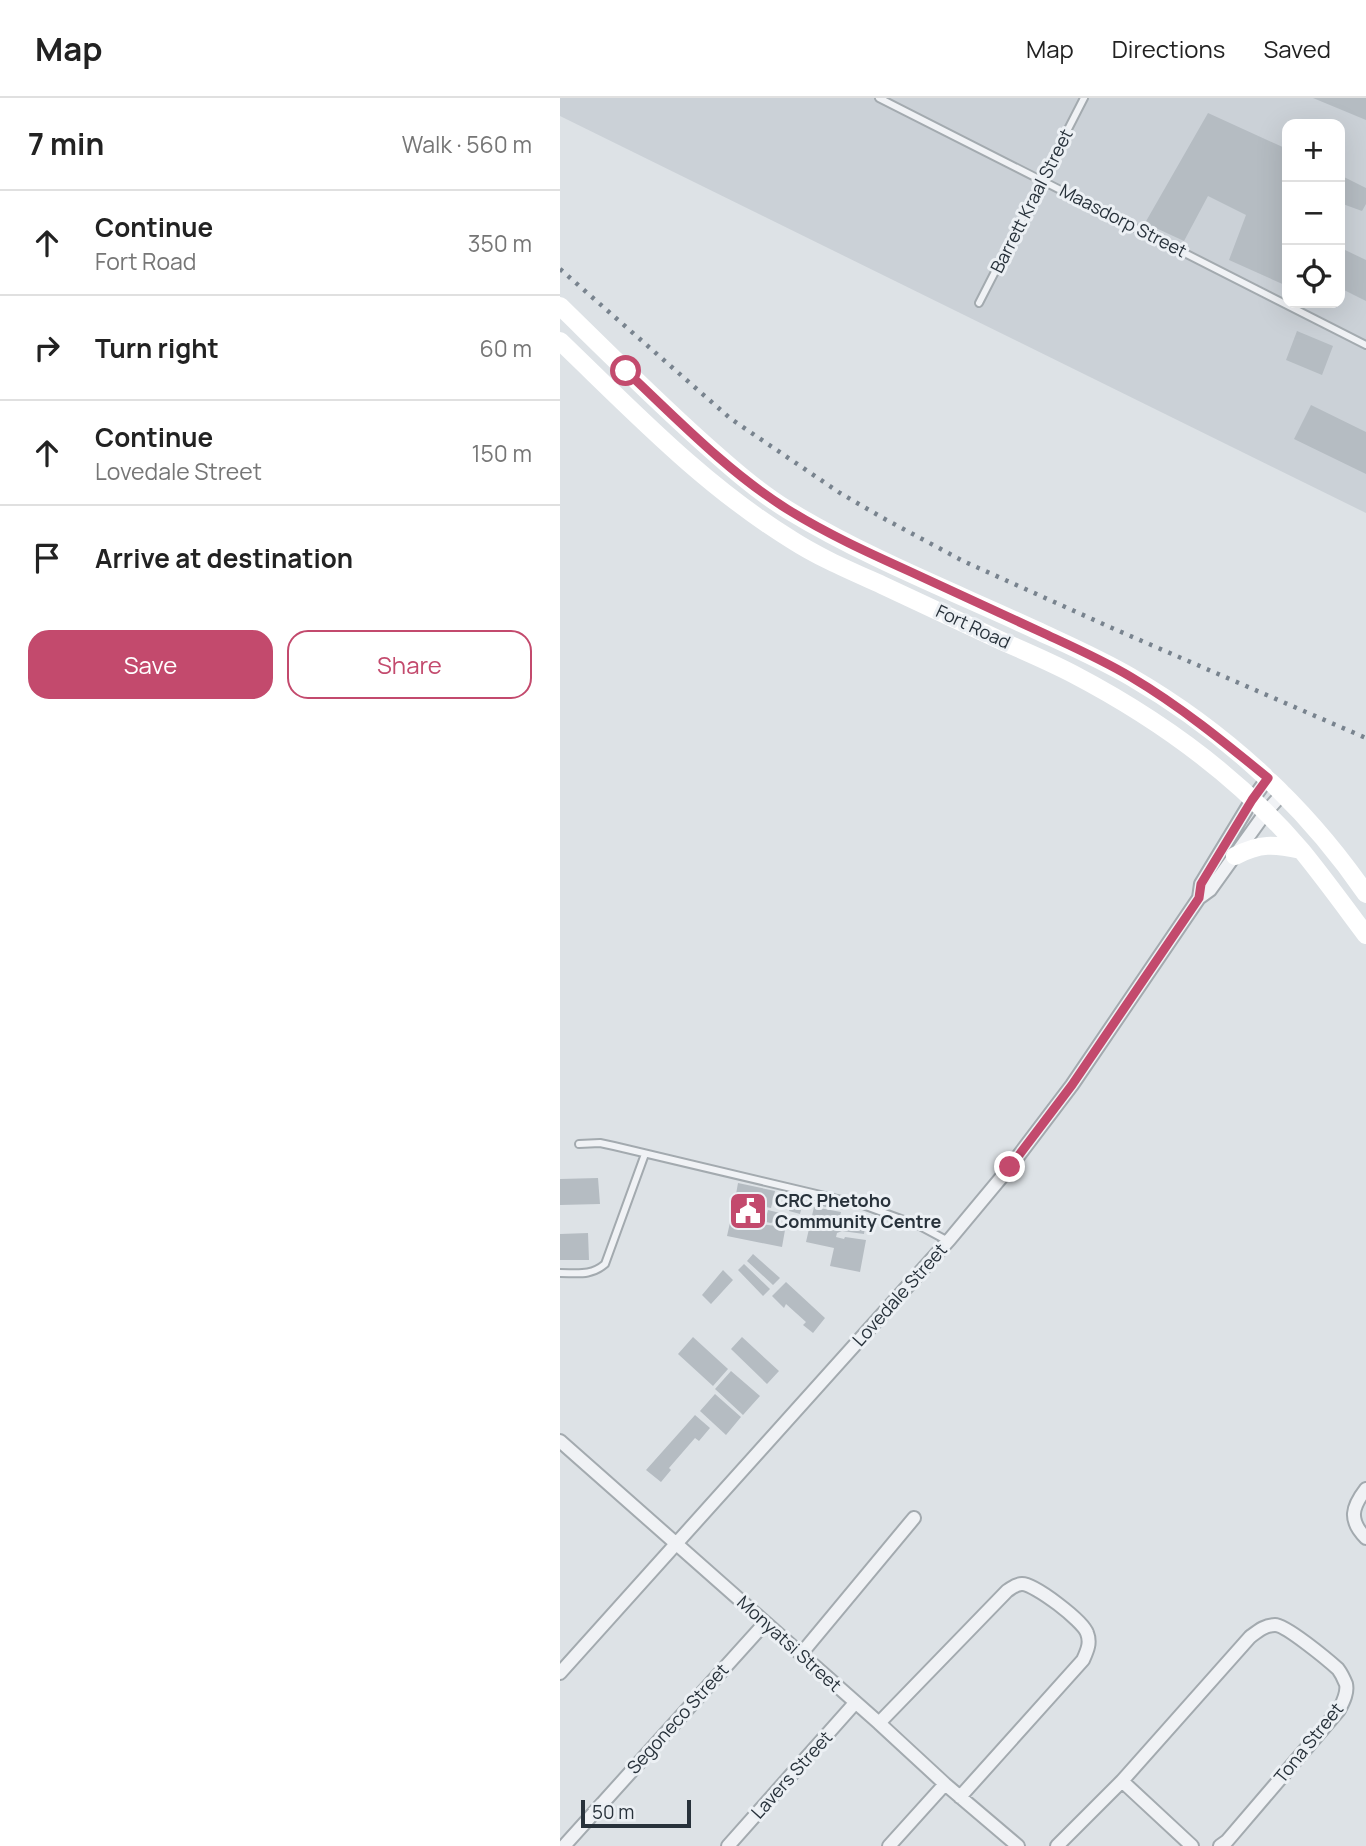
<!DOCTYPE html>
<meta charset="utf-8">
<style>
:root{--surface:#fff;--page:#f6f6f6;--text:#222;--muted:#767676;--line:#e0e0e0;--accent:#c34a6d}
body{margin:0;font-family:Manrope,sans-serif;background:var(--page);color:var(--text)}
.controls{position:absolute;right:21px;top:21px;display:grid;overflow:hidden;border-radius:14px;box-shadow:0 7px 28px #0002}
.controls button{width:63px;height:63px;display:grid;place-items:center;padding:0;border:0;border-bottom:2px solid var(--line);background:var(--surface);color:var(--text);font:35px sans-serif}
.scale{position:absolute;left:21px;bottom:18px;width:110px;box-sizing:border-box;padding-left:7px;border:4px solid #28323b;border-top:0;font-size:19px;line-height:24px;white-space:nowrap;color:#28323b;-webkit-text-stroke:5px #ecf0f4;paint-order:stroke}
.stop{position:absolute;width:21px;height:21px;margin:-16px;border:5px solid #c34a6d;border-radius:50%;background:#fff}
.stop.end{background:#c34a6d;border-color:#fff;box-shadow:0 2px 7px #0008}
.list{margin:0;padding:0;list-style:none}
h2{display:flex;justify-content:space-between;align-items:center;height:91px;margin:0;padding:0 28px;font-size:30px}
h2 small{font-size:23px;font-weight:400;color:var(--muted)}
.list li{display:grid;grid-template-columns:46px 1fr auto;gap:21px;align-items:center;box-sizing:border-box;height:105px;padding:0 28px;border-top:2px solid var(--line)}
.list b{display:block;font-size:26px;white-space:nowrap}
.list p{margin:0;font-size:23px;white-space:nowrap;color:var(--muted)}
.list em{font-size:23px;font-style:normal;color:var(--muted)}
.actions{display:flex;gap:14px;padding:21px 28px}
.actions a{flex:1;padding:16px 0;border:2px solid var(--accent);border-radius:21px;text-align:center;font-size:24px;color:var(--accent)}
.actions .main{background:var(--accent);color:#fff}
.icon{flex:none;width:38px;height:38px;fill:none;stroke:currentColor;stroke-width:2;stroke-linecap:round;stroke-linejoin:round}
.map{position:relative;flex:none;width:806px;height:1748px;overflow:hidden}
header{display:flex;align-items:center;gap:42px;box-sizing:border-box;height:98px;padding:0 35px;background:var(--surface);border-bottom:2px solid var(--line)}
header strong{font-size:33px}
nav{display:flex;gap:38px;margin-inline-start:auto;font-size:24px}
main{display:flex}
aside{flex:1;background:var(--surface)}
.map>svg:first-child{display:block}
</style>
<header>
<strong>Map</strong>
<nav><a>Map</a><a>Directions</a><a>Saved</a></nav>
</header>
<main>
<aside>
<h2>7 min<small>Walk · 560 m</small></h2>
<ul class="list">
<li><svg class="icon" aria-label="ahead" viewBox="0 0 24 24"><path d="M12 20V5M6 11l6-6 6 6"/></svg><div><b>Continue</b><p>Fort Road</p></div><em>350 m</em></li>
<li><svg class="icon" aria-label="right" viewBox="0 0 24 24"><path d="M7 20v-9h11M14 6l5 5-5 5"/></svg><div><b>Turn right</b></div><em>60 m</em></li>
<li><svg class="icon" aria-label="ahead" viewBox="0 0 24 24"><path d="M12 20V5M6 11l6-6 6 6"/></svg><div><b>Continue</b><p>Lovedale Street</p></div><em>150 m</em></li>
<li><svg class="icon" aria-label="arrive" viewBox="0 0 24 24"><path d="M6 21V4h12l-3 4 3 4H6"/></svg><div><b>Arrive at destination</b></div></li>
</ul>
<div class="actions"><a class="main">Save</a><a>Share</a></div>
</aside>
<div class="map">
<svg width="806" height="1748" viewBox="0 0 806 1748">
<rect width="100%" height="100%" fill="#dde2e6"/>
<path fill="#cbd1d7" fill-rule="evenodd" d="M 0,0 L 806,0 L 806,415 L 0,18 ZM 727,26 L 780,26 L 780,205 L 727,205 Z"/>
<path fill="#b5bcc2" d="M 753,0 L 806,0 L 806,22 Z
M 648,15 L 727,51 L 727,188 L 669,162 L 686,117 L 648,98 L 624,143 L 585,125 Z
M 780,77 L 806,90 L 806,106 L 802,113 L 780,105 Z
M 783,151 L 806,162 L 806,203 L 780,190 L 780,157 Z
M 737,233 L 773,248 L 762,277 L 726,262 Z
M 751,307 L 806,334 L 806,376 L 734,341 Z
M 38,1080 L 40,1106 L 0,1107 L 0,1081 Z
M 178,1085 L 215,1093 L 211,1110 L 201,1108 L 201,1110 L 198,1110 L 198,1114 L 207,1116 L 208,1112 L 220,1115 L 215,1123 L 211,1125 L 196,1122 L 196,1123 L 191,1122 L 191,1125 L 216,1128 L 216,1130 L 225,1132 L 222,1149 L 167,1138 L 171,1120 L 180,1122 L 180,1120 L 171,1118 L 174,1105 L 186,1107 L 186,1105 L 175,1102 Z
M 233,1098 L 244,1100 L 240,1116 L 229,1113 Z
M 251,1099 L 284,1106 L 283,1112 L 275,1109 L 265,1109 L 260,1107 L 249,1107 Z
M 254,1109 L 281,1114 L 280,1118 L 289,1120 L 306,1122 L 304,1136 L 282,1133 L 277,1135 L 276,1139 L 284,1141 L 285,1139 L 306,1142 L 300,1174 L 270,1168 L 274,1150 L 246,1144 Z
M 28,1135 L 29,1162 L 0,1162 L 0,1136 Z
M 193,1156 L 220,1180 L 213,1187 L 187,1163 Z
M 184,1166 L 210,1191 L 203,1198 L 178,1172 Z
M 163,1172 L 173,1182 L 151,1206 L 142,1197 Z
M 226,1184 L 265,1220 L 253,1235 L 243,1227 L 246,1224 L 226,1206 L 224,1210 L 212,1198 Z
M 133,1239 L 168,1271 L 153,1288 L 118,1256 Z
M 182,1239 L 219,1273 L 207,1286 L 171,1251 Z
M 171,1273 L 200,1298 L 183,1317 L 155,1291 Z
M 155,1296 L 181,1319 L 166,1337 L 140,1313 Z
M 135,1317 L 150,1330 L 139,1343 L 135,1340 L 109,1370 L 111,1372 L 101,1384 L 86,1372 Z"/>
<g fill="none" stroke-linecap="round" stroke-linejoin="round">
<defs>
<path id="service" d="M 319,0 L 806,247
M 419,205 L 524,0
M 19,1046 L 40,1045 L 54,1048 L 303,1107 L 360,1128 L 388,1143
M 0,1175 C 18,1175 31,1178 45,1166 L 85,1056"/>
<path id="minor" d="M 639,800 L 641,786 L 692,702 L 708,680
M 0,1343 L 319,1625 L 385,1686 L 458,1748
M 806,1391 C 792,1409 788,1422 806,1440
M 241,1556 L 354,1420
M 0,1575 L 390,1141 L 450,1069 L 512,987 L 639,800 L 650,792 L 706,714 L 723,695
M 319,1625 L 447,1493 C 452,1490 455,1486 462,1486 C 475,1486 523,1523 527,1535 C 531,1545 527,1553 523,1562 L 400,1699
M 562,1683 L 632,1748
M 4,1748 L 205,1525
M 168,1748 L 295,1605
M 329,1748 L 385,1686
M 497,1748 L 562,1683 L 690,1539 C 698,1533 705,1527 715,1527 C 726,1527 768,1562 778,1571 C 781,1575 784,1581 786,1586 C 788,1595 783,1604 779,1612 L 667,1743 L 660,1748"/>
</defs>
<use href="#service" stroke="#a3aaaf" stroke-width="10"/>
<use href="#minor" stroke="#a3aaaf" stroke-width="16"/>
<use href="#service" stroke="#f0f2f5" stroke-width="6"/>
<use href="#minor" stroke="#f0f2f5" stroke-width="12"/>
<path stroke="#fff" stroke-width="18" d="M 0,208 C 47,254 93,300 141,343 C 169,368 197,393 228,412 C 305,459 394,494 476,532 C 508,547 540,561 571,579 C 664,633 745,707 806,796
M 0,243 C 74,314 144,388 232,442 C 260,460 291,473 322,487 C 363,506 405,526 446,545 C 469,555 492,565 513,576 C 599,621 679,679 742,753 C 764,780 785,809 806,837
M 675,758 C 700,745 714,746 741,752"/>
<path stroke="#78838e" stroke-width="4.5" stroke-dasharray="3.5 7" stroke-linecap="butt" d="M 0,171 L 171,321 L 280,395 L 323,420 L 403,463 L 552,530 L 806,640"/>
</g>
<g fill="none" stroke-linecap="round" stroke-linejoin="round">
<path stroke="#c34a6d" stroke-width="9" d="M 66,273 C 117,321 168,374 227,411 C 267,436 309,455 351,474 C 394,494 437,514 481,534 C 511,548 543,562 571,579 C 620,608 664,644 708,680 L 692,702 L 641,786 L 639,800 L 512,987 L 450,1069"/>
</g>
<defs>
<symbol id="civic-square" viewBox="-11 -11 22 22"><rect x="-9" y="-9" width="18" height="18" rx="4" fill="#c34a6d" stroke="#ecf0f4"/><path d="M-.6-6.5H3V-4.5H.6V-3L4-1V1h2V6H-6V1h2V-1L-.6-3ZM-1.2 2.5V6h2.4V2.5Z" fill="#fff"/></symbol>
</defs>
<g fill-rule="evenodd">
<use href="#civic-square" x="166" y="1091" width="44" height="44"/>
</g>
<g text-anchor="middle" stroke-width="6" stroke-linejoin="round" paint-order="stroke">
<g font-size="18" fill="#28323b" stroke="#ecf0f4">
<text transform="translate(472 103) rotate(-63)" y="6">Barrett Kraal Street</text>
<text transform="translate(563 123) rotate(27)" y="6">Maasdorp Street</text>
<text transform="translate(413 529) rotate(25)" y="6">Fort Road</text>
<text transform="translate(340 1197) rotate(-48)" y="6">Lovedale Street</text>
<text transform="translate(229 1546) rotate(42)" y="6">Monyatsi Street</text>
<text transform="translate(118 1621) rotate(-48)" y="6">Segoneco Street</text>
<text transform="translate(749 1645) rotate(-51)" y="6">Tona Street</text>
<text transform="translate(232 1677) rotate(-48)" y="6">Lavers Street</text>
</g>
<g font-size="18" font-weight="bold" fill="#28323b" stroke="#ecf0f4" text-anchor="start">
<text x="215" y="1109">CRC Phetoho<tspan x="215" dy="21">Community Centre</tspan></text>
</g>
</g>
</svg>
<div class="controls">
<button>+</button>
<button>−</button>
<button><svg class="icon" aria-label="locate" viewBox="0 0 24 24"><circle cx="12" cy="12" r="6"/><path d="M12 2v4M12 18v4M2 12h4M18 12h4"/></svg></button>
</div>
<div class="scale">50 m</div>
<div class="stop" style="left:66px;top:273px"></div>
<div class="stop end" style="left:450px;top:1069px"></div>
</div>
</main>
